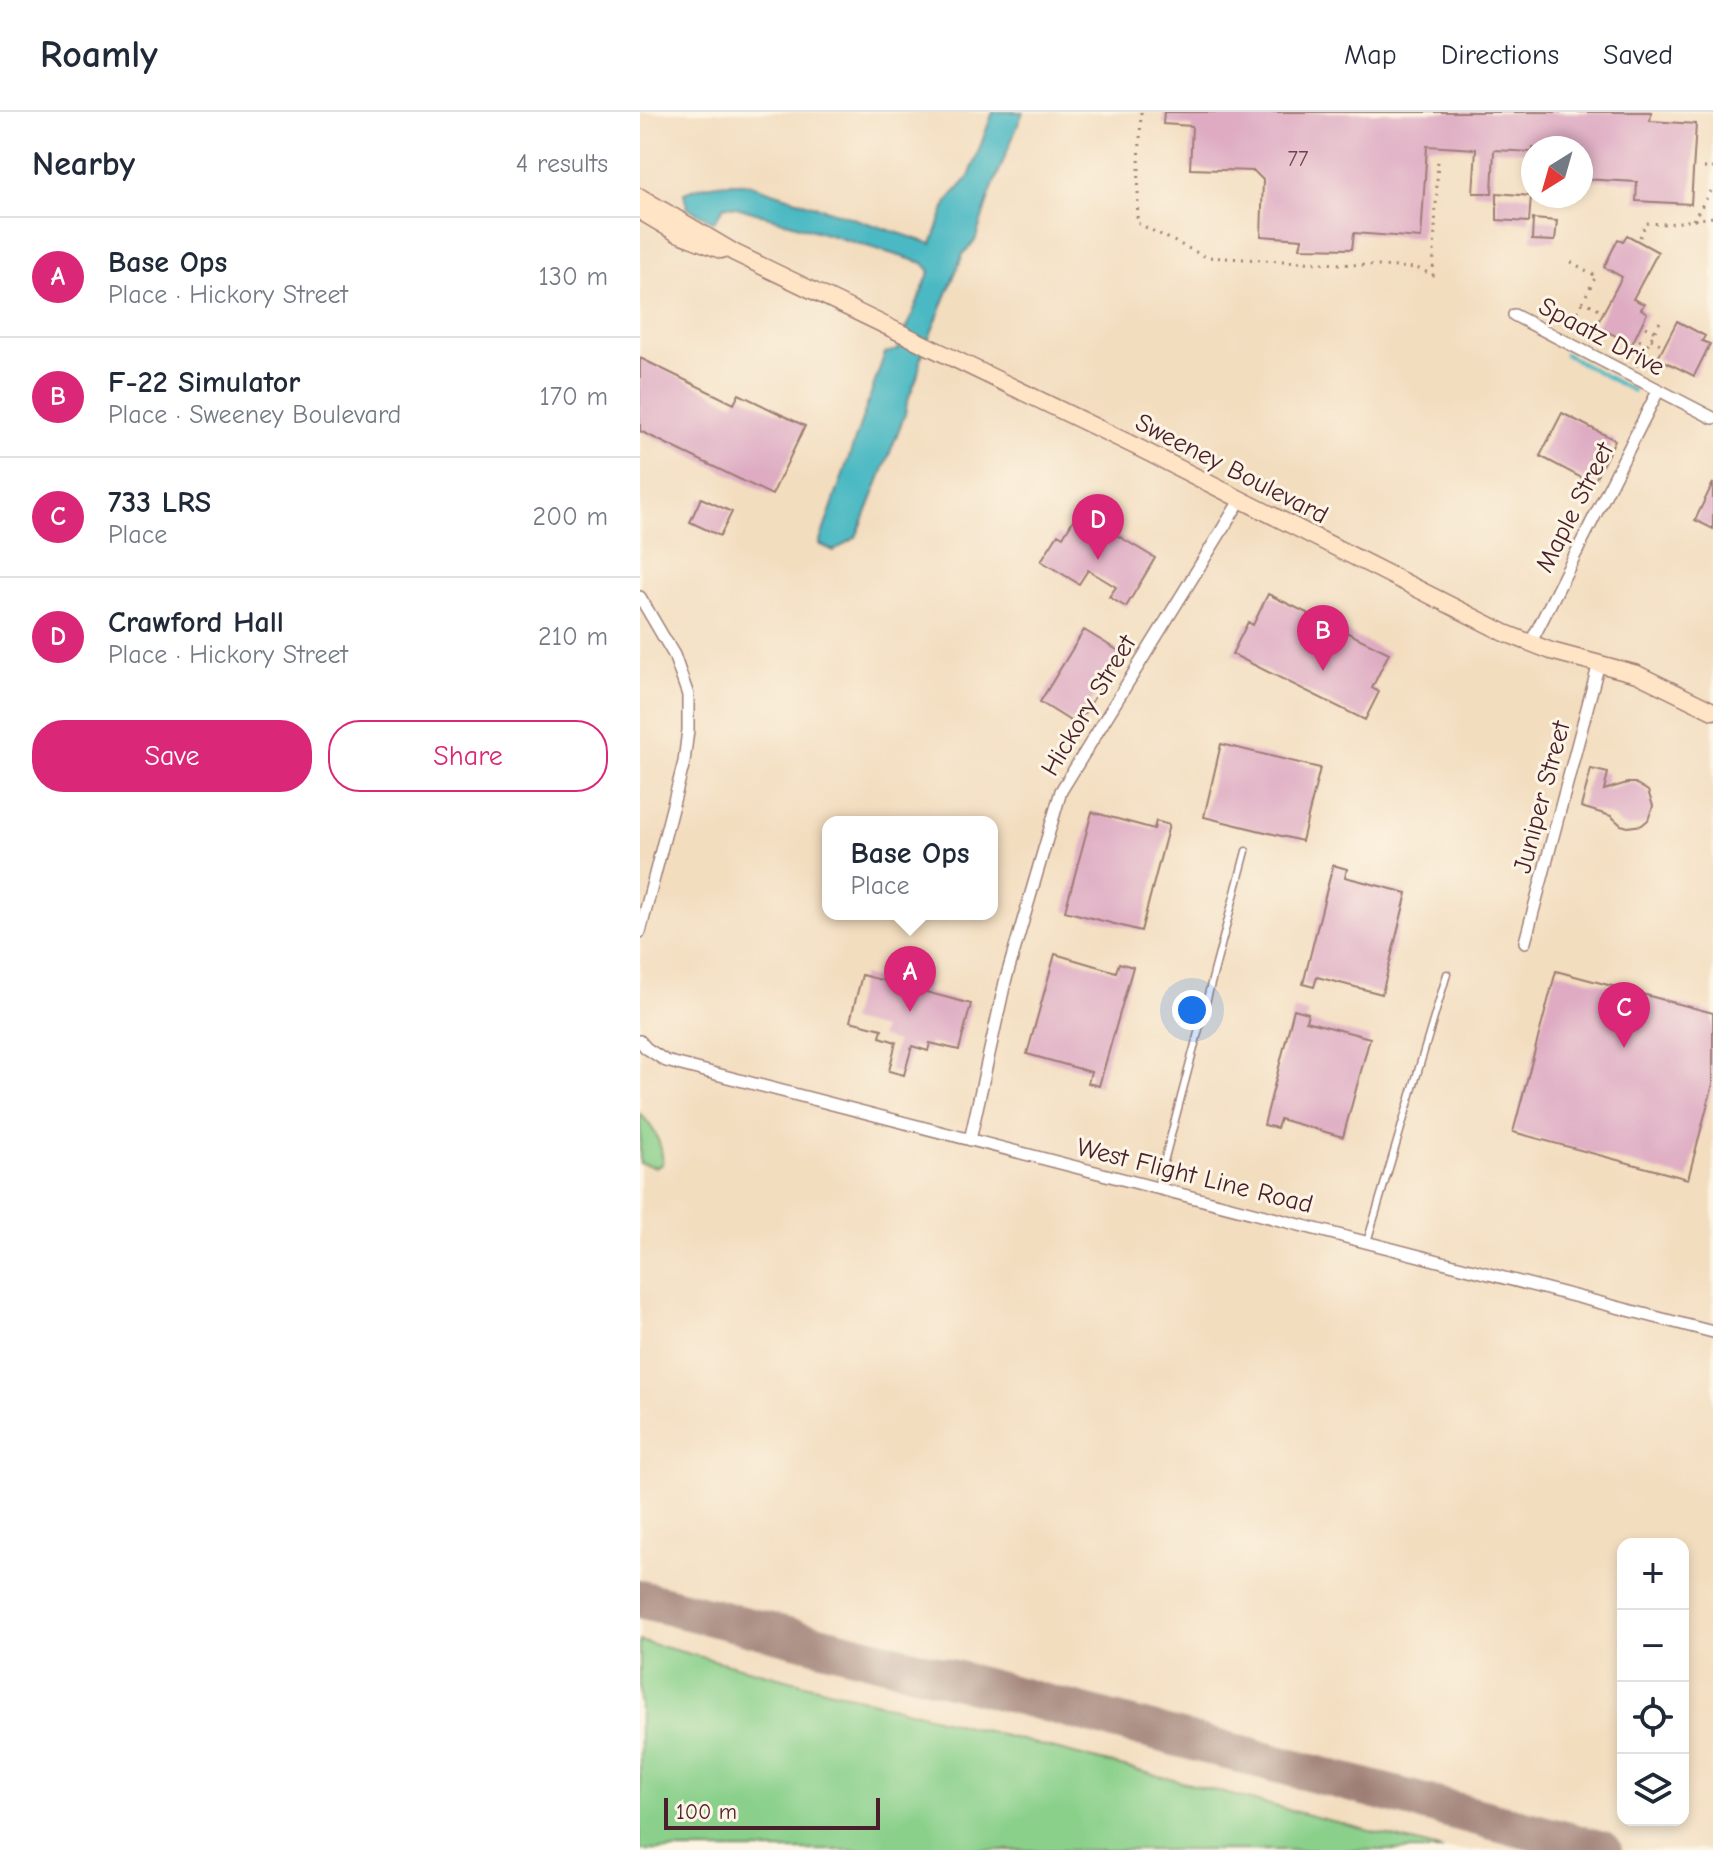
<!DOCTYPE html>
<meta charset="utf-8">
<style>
:root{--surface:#fff;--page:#f2f2f3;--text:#1f2937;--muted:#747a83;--line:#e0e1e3;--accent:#db2777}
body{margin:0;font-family:"Comic Neue",sans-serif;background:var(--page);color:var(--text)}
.controls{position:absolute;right:24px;bottom:24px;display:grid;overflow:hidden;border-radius:16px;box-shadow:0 4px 12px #0003}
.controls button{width:72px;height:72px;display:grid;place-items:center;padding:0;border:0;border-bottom:2px solid var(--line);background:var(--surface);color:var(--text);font:40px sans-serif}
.compass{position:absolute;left:881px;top:24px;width:72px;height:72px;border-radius:50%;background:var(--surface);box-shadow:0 4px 12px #0003;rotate:217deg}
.scale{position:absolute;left:24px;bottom:20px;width:216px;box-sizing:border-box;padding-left:8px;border:4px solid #4a1f2b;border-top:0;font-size:22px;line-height:28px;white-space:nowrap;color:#4a1f2b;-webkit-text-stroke:6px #fcf5e5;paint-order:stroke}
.you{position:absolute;left:552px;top:898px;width:28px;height:28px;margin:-20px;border:6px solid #fff;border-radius:50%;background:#1a73e8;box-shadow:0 0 0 12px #1a73e833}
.badge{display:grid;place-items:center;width:52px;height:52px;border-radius:50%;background:var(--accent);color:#fff;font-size:26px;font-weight:700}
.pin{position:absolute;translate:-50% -66px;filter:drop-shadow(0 2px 4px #0008)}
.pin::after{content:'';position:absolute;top:42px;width:28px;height:24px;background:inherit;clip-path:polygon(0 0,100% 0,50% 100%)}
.popup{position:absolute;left:182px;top:704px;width:176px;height:104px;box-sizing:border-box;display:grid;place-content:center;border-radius:16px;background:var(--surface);filter:drop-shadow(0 2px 6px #0005);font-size:26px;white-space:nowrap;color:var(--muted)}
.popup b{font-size:30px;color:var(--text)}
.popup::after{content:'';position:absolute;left:50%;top:100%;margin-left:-16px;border:16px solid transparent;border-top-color:var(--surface)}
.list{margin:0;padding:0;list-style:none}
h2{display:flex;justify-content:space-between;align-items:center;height:104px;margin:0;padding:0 32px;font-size:34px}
h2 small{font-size:26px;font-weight:400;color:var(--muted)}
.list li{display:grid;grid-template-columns:52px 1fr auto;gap:24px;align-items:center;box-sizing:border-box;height:120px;padding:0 32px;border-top:2px solid var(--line)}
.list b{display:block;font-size:30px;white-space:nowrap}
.list p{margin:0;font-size:26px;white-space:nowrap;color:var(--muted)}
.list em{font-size:26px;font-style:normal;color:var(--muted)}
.actions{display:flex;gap:16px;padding:24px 32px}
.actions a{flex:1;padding:18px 0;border:2px solid var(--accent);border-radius:32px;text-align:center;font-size:28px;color:var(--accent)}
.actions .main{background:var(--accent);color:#fff}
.icon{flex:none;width:44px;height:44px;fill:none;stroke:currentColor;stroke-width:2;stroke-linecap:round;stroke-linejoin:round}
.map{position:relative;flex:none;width:1073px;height:1738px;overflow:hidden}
header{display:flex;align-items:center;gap:48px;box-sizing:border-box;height:112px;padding:0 40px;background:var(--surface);border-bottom:2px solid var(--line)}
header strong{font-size:38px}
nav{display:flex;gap:44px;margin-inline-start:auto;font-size:28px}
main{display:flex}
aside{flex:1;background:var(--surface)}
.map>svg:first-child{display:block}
</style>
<header>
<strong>Roamly</strong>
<nav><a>Map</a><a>Directions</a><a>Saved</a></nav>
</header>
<main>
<aside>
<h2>Nearby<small>4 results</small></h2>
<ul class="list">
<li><span class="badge">A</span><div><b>Base Ops</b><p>Place · Hickory Street</p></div><em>130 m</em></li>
<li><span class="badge">B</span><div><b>F-22 Simulator</b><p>Place · Sweeney Boulevard</p></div><em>170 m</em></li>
<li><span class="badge">C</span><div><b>733 LRS</b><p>Place</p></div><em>200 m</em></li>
<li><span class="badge">D</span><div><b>Crawford Hall</b><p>Place · Hickory Street</p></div><em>210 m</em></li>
</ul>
<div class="actions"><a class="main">Save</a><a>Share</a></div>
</aside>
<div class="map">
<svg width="1073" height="1738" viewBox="0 0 1073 1738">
<rect width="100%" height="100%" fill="#fcf5e5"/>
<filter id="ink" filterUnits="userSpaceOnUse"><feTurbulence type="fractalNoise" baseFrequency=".0125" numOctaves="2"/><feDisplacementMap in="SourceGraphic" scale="16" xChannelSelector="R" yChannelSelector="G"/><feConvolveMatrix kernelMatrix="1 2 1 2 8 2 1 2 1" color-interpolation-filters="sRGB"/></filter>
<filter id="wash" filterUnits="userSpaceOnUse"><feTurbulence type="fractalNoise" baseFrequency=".006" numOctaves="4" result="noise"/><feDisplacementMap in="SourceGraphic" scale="32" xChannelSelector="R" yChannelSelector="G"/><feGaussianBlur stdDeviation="1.8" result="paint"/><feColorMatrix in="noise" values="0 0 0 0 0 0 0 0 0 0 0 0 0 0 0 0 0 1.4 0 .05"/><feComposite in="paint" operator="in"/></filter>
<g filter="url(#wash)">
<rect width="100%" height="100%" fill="#f3ddbf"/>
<path fill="#8ad08b" stroke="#6a785b" stroke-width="2" d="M 0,1002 C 13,1013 24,1035 22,1052 L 16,1055 L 0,1051 Z
M 0,1529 L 803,1738 L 0,1738 Z"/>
<path fill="#4bb9c3" stroke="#4a6c77" stroke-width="2" d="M 353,0 L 383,0 L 350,82 L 335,129 L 323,142 L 280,248 C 279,272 267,279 265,302 L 223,409 L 216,425 L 194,439 L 179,432 L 245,241 L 258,238 L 290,159 L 283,151 L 96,95 L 84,94 L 74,110 L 47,95 L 44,81 C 65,72 85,69 108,72 L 292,132 L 307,90 L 329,65 Z"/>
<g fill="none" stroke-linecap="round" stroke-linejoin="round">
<path stroke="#4bb9c3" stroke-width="4" d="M 925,242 L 993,279"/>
<path stroke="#9e7e75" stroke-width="38" d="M 0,1487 L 250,1550 L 963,1738"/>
</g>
<g id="blocks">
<path fill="#deabc3" d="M 524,0 L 1011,0 L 1010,9 L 1056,12 L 1051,92 L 996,89 L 997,70 L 943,67 L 945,43 L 941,43 L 941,36 L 893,36 L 893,40 L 854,38 L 852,81 L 833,81 L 836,37 L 787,34 L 781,126 L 714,121 L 712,137 L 660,136 L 662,127 L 621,124 L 623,68 L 614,59 L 550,57 L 552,14 L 523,12 Z
M 857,81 L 891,84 L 889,110 L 857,108 Z
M 893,107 L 917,109 L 915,129 L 892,128 Z
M 987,123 L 1018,140 L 993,187 L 1004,192 L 1001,197 L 1007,201 L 992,232 L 956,214 L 982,165 L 964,155 L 978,127 L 983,129 Z
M 1037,209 L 1065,224 L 1062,229 L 1070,232 L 1054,264 L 1018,246 Z
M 0,246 L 94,292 L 99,282 L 165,314 L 132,383 L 0,319 Z
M 922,301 L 975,328 L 953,372 L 900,344 Z
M 1073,371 L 1073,417 L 1055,408 Z
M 61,386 L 92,400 L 80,424 L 50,410 Z
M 438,400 L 515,446 L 486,495 L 469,485 L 476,475 L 448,458 L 439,472 L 401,449 L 418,422 L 423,425 Z
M 628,482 L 749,541 L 732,576 L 739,580 L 725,608 L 592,542 L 608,510 L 613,513 Z
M 444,518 L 482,541 L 437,613 L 400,590 Z
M 581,632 L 680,656 L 662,729 L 564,705 Z
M 951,657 L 968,661 L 964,678 L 987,671 L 995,671 L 1008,679 L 1013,694 L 1008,708 L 1002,713 L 988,715 L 981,713 L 971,704 L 941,695 Z
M 452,700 L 514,717 L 516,709 L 529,713 L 501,819 L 425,799 Z
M 693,753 L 707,757 L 705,765 L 767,781 L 742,882 L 677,865 L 674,875 L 663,872 Z
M 415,842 L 476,860 L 479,851 L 493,855 L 459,974 L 448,971 L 451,960 L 387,942 Z
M 916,859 L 1073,901 L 1073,972 L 1048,1067 L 873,1020 Z
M 222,863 L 269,875 L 271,867 L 288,871 L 286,880 L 331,892 L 319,938 L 290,931 L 288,939 L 272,934 L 264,963 L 249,959 L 256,930 L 240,925 L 242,917 L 210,909 Z
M 654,897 L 668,901 L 666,909 L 730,926 L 703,1025 L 640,1007 L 637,1016 L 624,1013 Z"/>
</g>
</g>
<g filter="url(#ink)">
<use href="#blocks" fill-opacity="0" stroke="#9e7e75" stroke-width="2"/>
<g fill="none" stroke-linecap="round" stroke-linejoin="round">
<defs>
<path id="lane" d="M 517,1076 L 606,739
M 727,1130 L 807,862"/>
<path id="street" d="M 874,203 L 1073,306
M 0,485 L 34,543 L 48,583 L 48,618 L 44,650 L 0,820
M 890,532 L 1018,279
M 885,830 L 959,551
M 0,929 L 6,936 L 26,949 L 1073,1220
M 330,1028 L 365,870 L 421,679 L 601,387"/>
<path id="secondary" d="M 0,85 L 95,141 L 499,336 L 865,521 L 911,539 L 997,562 L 1073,599
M 0,99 L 37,121 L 81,138"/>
</defs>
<use href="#lane" stroke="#9e7e75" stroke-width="9"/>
<use href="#street" stroke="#9e7e75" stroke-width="14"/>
<use href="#secondary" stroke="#9e7e75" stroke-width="19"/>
<path stroke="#9e7e75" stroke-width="3" stroke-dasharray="2 6" stroke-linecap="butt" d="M 501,0 L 497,111 L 566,145 L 777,156 L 793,163 L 798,47
M 1064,56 L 1073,56
M 1053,108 L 1073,76
M 1000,125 L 1006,111 L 1027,112 L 1073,105
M 931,150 L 956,164 L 943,189 L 963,199
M 904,201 L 930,216 L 943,189
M 1005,215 L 1015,220
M 1011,227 L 1024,234
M 999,228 L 1008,232
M 996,254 L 1021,208"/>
<use href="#lane" stroke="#fff" stroke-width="6"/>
<use href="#street" stroke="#fff" stroke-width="11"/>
<use href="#secondary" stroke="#ffe4c6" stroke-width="16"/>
</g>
</g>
<g text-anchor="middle" stroke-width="6" stroke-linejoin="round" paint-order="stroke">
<g font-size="22" fill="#6f4251">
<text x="658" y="54">77</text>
</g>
<g font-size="26" fill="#4a1f2b" stroke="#fcf5e5">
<text transform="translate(962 224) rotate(28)" y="9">Spaatz Drive</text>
<text transform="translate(592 356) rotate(27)" y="9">Sweeney Boulevard</text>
<text transform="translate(934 395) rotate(-63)" y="9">Maple Street</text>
<text transform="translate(448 593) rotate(-59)" y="9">Hickory Street</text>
<text transform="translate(901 685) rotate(-75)" y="9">Juniper Street</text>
<text transform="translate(555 1063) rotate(14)" y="9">West Flight Line Road</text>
</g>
</g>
</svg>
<div class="controls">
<button>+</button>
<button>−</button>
<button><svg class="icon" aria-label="locate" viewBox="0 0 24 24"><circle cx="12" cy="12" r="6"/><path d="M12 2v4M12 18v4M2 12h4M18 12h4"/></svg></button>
<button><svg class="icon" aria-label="layers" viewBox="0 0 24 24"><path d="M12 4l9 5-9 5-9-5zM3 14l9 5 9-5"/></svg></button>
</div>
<svg class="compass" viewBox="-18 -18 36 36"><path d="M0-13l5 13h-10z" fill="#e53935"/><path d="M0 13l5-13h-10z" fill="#747a83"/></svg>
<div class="scale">100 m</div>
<div class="you"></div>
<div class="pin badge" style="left:270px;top:900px">A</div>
<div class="popup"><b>Base Ops</b>Place</div>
<div class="pin badge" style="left:683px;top:559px">B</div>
<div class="pin badge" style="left:984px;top:936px">C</div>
<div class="pin badge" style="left:458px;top:448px">D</div>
</div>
</main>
